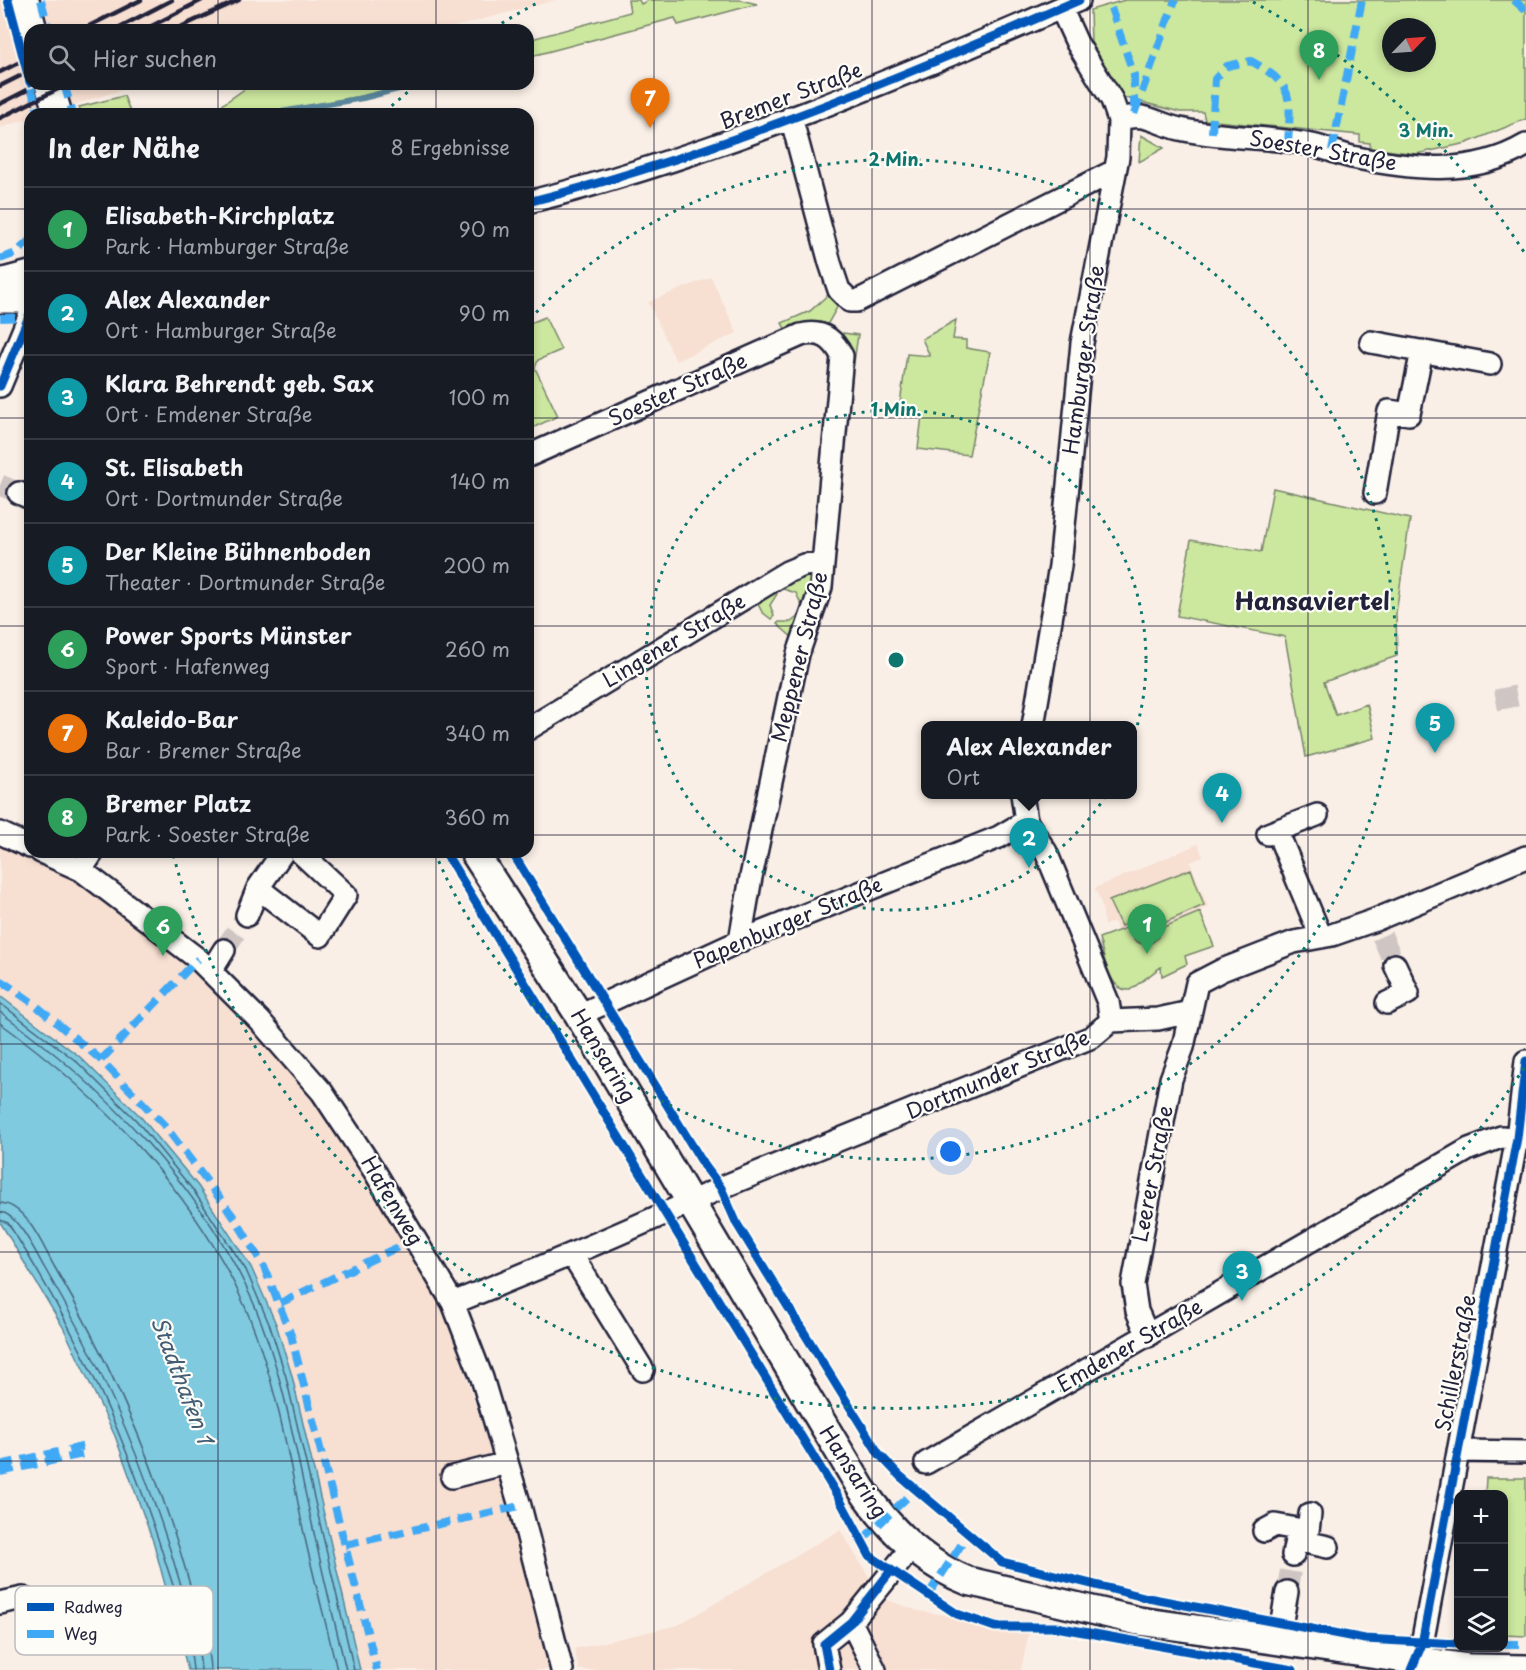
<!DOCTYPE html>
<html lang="de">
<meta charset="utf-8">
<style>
:root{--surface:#171b24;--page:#242831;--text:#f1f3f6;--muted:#9ea1a6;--line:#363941;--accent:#7c3aed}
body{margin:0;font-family:"Playpen Sans",sans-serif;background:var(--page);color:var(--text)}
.controls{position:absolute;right:18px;bottom:18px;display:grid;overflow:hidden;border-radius:12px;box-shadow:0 3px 9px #0003}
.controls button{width:54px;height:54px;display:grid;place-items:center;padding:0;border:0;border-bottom:2px solid var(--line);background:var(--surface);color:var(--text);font:30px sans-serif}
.compass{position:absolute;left:1382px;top:18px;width:54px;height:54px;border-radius:50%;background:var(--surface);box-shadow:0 3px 9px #0003;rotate:65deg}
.you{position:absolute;left:951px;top:1152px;width:21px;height:21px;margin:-15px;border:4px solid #fff;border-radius:50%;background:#1a73e8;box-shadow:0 0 0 9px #1a73e833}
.badge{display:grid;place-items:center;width:39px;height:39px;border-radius:50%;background:var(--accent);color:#fff;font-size:20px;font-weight:700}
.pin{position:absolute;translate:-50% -50px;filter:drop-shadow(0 2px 3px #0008)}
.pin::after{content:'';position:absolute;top:32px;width:21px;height:18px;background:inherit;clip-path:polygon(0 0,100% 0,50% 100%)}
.popup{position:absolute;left:921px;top:721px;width:216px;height:78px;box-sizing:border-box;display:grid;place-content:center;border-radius:12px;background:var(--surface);filter:drop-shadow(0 2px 4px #0005);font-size:20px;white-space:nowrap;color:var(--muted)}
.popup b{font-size:22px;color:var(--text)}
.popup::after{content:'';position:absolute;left:50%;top:100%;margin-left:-12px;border:12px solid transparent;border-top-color:var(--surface)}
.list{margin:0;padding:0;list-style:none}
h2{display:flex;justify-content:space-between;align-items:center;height:78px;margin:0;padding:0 24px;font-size:26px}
h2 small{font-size:20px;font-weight:400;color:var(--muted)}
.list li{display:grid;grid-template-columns:39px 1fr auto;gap:18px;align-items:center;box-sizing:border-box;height:84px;padding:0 24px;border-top:2px solid var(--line)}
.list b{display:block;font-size:22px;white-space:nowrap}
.list p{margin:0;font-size:20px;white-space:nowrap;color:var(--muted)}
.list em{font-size:20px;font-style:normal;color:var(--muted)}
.icon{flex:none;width:33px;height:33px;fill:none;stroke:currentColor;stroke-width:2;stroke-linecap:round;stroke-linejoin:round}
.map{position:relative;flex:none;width:1526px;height:1670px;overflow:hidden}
.search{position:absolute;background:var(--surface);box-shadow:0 3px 9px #0003;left:24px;top:24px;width:510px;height:66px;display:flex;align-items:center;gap:15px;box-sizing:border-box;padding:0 21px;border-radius:18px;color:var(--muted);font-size:22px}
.panel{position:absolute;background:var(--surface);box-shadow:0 3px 9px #0003;left:24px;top:108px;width:510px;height:750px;border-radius:18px}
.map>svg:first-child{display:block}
</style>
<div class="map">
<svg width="1526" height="1670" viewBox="0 0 1526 1670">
<rect width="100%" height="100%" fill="#faefe6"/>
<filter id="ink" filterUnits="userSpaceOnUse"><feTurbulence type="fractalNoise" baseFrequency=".0167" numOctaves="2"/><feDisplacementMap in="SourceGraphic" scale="12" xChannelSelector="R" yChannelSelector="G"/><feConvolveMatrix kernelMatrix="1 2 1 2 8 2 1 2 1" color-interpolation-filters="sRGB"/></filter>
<g filter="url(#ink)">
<path fill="#f7dfd2" d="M 0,0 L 556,0 L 442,30 L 30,30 L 30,84 L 141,84 L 44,114 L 30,114 L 30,118 L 0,128 Z
M 711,277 L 737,333 L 676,361 L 648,302 Z
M 0,843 L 79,881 L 202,975 L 299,1080 L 370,1179 L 444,1307 L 514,1525 L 548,1670 L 360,1670 L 292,1376 L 267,1301 L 251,1267 L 221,1218 L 140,1116 L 101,1076 L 38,1023 L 0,996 Z
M 1198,844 L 1203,857 L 1190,862 L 1208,907 L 1159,929 L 1158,937 L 1148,945 L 1141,946 L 1134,940 L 1131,926 L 1118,931 L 1114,922 L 1105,925 L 1101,903 L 1095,888 Z
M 840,1530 L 882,1598 L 918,1611 L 1030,1628 L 1021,1670 L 579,1670 L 574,1649 L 678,1625 Z"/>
<path fill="#cce79e" stroke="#77846c" stroke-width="1.5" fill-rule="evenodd" d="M 628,0 L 639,0 L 641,4 L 649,0 L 741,0 L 757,4 L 678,25 L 675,18 L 528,57 L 528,40 L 630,12 Z
M 1125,0 L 1526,0 L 1526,119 L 1467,143 L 1416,154 L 1370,148 L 1370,143 L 1360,142 L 1360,135 L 1205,120 L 1203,112 L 1180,112 L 1122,97 L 1091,43 L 1090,10 ZM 1391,27 L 1427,27 L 1427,63 L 1391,63 Z
M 265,84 L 412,84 L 361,96 L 260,114 L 209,114 L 249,86 Z
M 124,96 L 131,114 L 82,114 L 79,107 Z
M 1141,135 L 1164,148 L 1139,162 Z
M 831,292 L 840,302 L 827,325 L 788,334 L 782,323 L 810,311 Z
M 545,317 L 561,350 L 538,360 L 535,368 L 558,416 L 528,430 L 528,324 Z
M 956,320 L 953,339 L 966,340 L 966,348 L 990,352 L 969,455 L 918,449 L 922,415 L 899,411 L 907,354 L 930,356 L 922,339 Z
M 843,333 L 858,335 L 853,369 L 849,368 Z
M 1273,488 L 1410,519 L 1396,613 L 1397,656 L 1324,682 L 1336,715 L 1367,704 L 1375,738 L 1306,757 L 1285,637 L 1177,616 L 1191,540 L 1261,552 Z
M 805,575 L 813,577 L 807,607 L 802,606 L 796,593 L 780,588 Z
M 775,591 L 777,594 L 770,605 L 774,616 L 771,619 L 762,612 L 757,602 Z
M 801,614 L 804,615 L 794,639 L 777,624 L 779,622 L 791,622 Z
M 1191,869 L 1204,905 L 1157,926 L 1155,938 L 1145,944 L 1135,939 L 1134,921 L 1121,926 L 1109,901 Z
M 1200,912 L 1214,946 L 1185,956 L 1187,964 L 1162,976 L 1161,967 L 1130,990 C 1108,992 1104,955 1099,938 L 1131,926 L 1134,940 C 1144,947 1150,946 1158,937 L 1159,929 Z
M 1486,1478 L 1526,1478 L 1526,1636 L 1504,1635 L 1504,1494 L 1485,1494 Z"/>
<path fill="#7fcadf" stroke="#5a879d" stroke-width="1.5" d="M 0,996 L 80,1057 L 140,1116 L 198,1186 L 251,1267 L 276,1324 L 292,1376 L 360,1670 L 188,1670 L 154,1544 L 115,1436 L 63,1327 L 0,1222 Z"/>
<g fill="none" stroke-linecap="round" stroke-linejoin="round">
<path stroke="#47657d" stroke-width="1.5" d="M 0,1003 L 76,1061 L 136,1120 L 193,1190 L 246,1270 L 270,1326 L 286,1377 L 354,1670
M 0,1012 C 102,1085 203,1187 254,1304 C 284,1375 296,1454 313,1528 C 323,1576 335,1623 346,1670
M 0,1023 C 99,1094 198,1196 246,1309 C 275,1378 289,1456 303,1529 C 313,1576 326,1623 337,1670
M 0,1203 C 26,1204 43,1246 54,1266 C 113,1367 159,1473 190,1585 C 197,1612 209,1643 210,1670
M 0,1212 C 17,1213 36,1253 44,1267 C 103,1367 149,1474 181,1586 C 188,1612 199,1642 201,1670
M 0,1220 L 8,1223 C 77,1330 129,1443 166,1564 C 177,1597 190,1635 193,1670"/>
<path stroke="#5a879d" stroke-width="6" d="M 270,114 L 363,98 L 418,84"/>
<path stroke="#cfc6c4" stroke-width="21" stroke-dasharray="21 10" stroke-linecap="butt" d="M 0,485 L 19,493
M 1496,700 L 1526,694
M 1382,936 L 1395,965
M 224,950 L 247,915
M 1287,1592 L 1293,1555"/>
<defs>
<path id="minor" d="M 791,117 L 830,263 L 839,290 L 850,301 L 857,301 L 1114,171
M 1119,120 C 1144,110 1156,124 1180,129 C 1223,139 1269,136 1312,145 C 1326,148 1339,154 1352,157 C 1411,169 1472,177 1526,145
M 528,202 C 713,156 904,76 1079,0
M 1371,342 L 1490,364
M 0,386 L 30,314
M 528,456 L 801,335 C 821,330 833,338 842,356 L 821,587 L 798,654 L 751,877 L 740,941
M 19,493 L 30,498
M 1375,493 L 1389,411 L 1409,414 L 1422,351
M 1033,726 L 1060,566 L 1082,343 L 1118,157 L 1119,120 L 1112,100 L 1077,43 L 1061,8
M 528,729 L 787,572 L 804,565 L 823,563
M 1022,794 L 1026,821 L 1046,852 L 1108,1002 L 1111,1021
M 0,833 L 30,847
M 1268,834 L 1317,815
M 1282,843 L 1321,937
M 41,852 L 81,870 L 198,959 L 260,1021 L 322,1092 L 375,1172 L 453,1303 L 482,1378 L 520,1506 L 562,1670
M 81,870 L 93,852
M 258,888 L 320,936 L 346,895 L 300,852
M 247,915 L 258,888 L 283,852
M 211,971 L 224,950
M 1387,1003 L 1408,993 L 1395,965
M 579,1015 L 740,941 L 999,837 L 1026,821
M 572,1255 L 643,1370
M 453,1303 C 545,1266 635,1228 725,1186 L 1092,1037 L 1111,1021 L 1158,1019 L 1190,1012
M 1148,1336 L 1137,1311 L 1133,1284 L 1171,1079 L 1183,1047 L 1197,983 L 1222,970 L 1294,942 L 1332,935 L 1375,920 L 1526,857
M 1458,1451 L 1526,1452
M 926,1463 L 1469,1149 L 1501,1137 L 1526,1139
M 452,1477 L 507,1463
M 1264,1531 L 1275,1525 L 1308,1531 L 1310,1514
M 1293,1555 L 1296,1540 L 1328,1547
M 0,1603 L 23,1598
M 851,1622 L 875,1670
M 1278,1643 L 1287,1592
M 829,1670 L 824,1644 L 851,1622 L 912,1547
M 1411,1670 L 1422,1644 L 1517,1138 L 1526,1061"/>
<path id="major" d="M 25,0 L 33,30
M 49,84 L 58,114
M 0,283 L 30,275
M 0,299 L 30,299
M 474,852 L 579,1015 L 861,1488 C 887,1527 923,1563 968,1581 L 1139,1621 L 1469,1668 L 1526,1669"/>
</defs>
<use href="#minor" stroke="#22223b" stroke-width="26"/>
<use href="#major" stroke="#22223b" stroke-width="32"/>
<use href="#minor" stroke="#fdfcf7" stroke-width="21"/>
<use href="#major" stroke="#fdfcf7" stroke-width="27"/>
<path stroke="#22223b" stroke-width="4.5" d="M 81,30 L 141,0
M 114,30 L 172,0
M 144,30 L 202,0
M 174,30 L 239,0
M 0,72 L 30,57
M 0,86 L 30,71
M 0,104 L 39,84
M 0,118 L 68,84"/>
<path stroke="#3fa9f5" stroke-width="8" stroke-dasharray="15 8" stroke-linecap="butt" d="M 41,0 L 49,30
M 1514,0 L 1526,11
M 1111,8 L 1134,75 L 1134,108
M 30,84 L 39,114
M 64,84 L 73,114
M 1134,114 L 1175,0
M 1212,133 L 1215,79 L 1227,66 L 1251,61 C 1294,85 1291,96 1288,143
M 1332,151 L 1362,0
M 0,259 L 16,253 L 30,240
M 0,318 L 30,317
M 0,980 L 33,1003 L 101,1060 L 165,1126 L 236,1220 L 264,1267 L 291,1335 L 377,1670
M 101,1060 L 198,959
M 280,1303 L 415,1239
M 68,1450 L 85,1446
M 0,1465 L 58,1452
M 0,1472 L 88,1453
M 862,1540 L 915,1490
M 345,1545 L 520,1506
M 928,1595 L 967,1536
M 1504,1644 L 1526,1644"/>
<defs>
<path id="cycleway" d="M 8,0 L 30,82
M 528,202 C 713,156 904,76 1079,0
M 0,386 L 30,314
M 445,852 L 840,1500 L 870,1556 L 957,1614 L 995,1627 L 1056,1627 L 1293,1670
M 512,852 L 704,1165 L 721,1188 L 737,1224 L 879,1454 L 900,1476 L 1002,1562 L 1148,1598 L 1365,1639 L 1458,1644
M 829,1670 L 824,1644 L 851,1622 L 890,1572
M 1411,1670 L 1422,1644 L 1517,1138 L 1526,1061"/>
</defs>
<use href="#cycleway" stroke="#fdfcf7" stroke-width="13"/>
<use href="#cycleway" stroke="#0057b8" stroke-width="9"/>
</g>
</g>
<path fill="none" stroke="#22223b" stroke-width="1.5" stroke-opacity="0.55" d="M 218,0 L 218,30M 436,0 L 436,30M 654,0 L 654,1670M 872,0 L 872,1670M 1090,0 L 1090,1670M 1308,0 L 1308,1670M 218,84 L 218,114M 436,84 L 436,114M 0,209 L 30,209M 528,209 L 1526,209M 0,418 L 30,418M 528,418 L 1526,418M 0,626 L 30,626M 528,626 L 1526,626M 0,835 L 30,835M 528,835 L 1526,835M 218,852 L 218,1670M 436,852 L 436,1670M 0,1044 L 1526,1044M 0,1252 L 1526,1252M 0,1461 L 1526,1461"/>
<g fill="none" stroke="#0f766e" stroke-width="3" stroke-dasharray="3 6">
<circle cx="896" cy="660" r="250"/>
<path d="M530 319A500 500 0 1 1 436 855"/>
<path d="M1524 1068A749 749 0 0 1 173 854M385 112A749 749 0 0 1 415 86M494 28A749 749 0 0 1 539 2M1253 2A749 749 0 0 1 1524 252"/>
</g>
<g text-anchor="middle" stroke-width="4.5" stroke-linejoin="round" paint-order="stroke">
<g font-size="21" fill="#22223b" stroke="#fdfcf7">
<text transform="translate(791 96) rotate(-21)" y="7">Bremer Straße</text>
<text transform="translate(1323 151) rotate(10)" y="7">Soester Straße</text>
<text transform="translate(1084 360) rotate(-82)" y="7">Hamburger Straße</text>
<text transform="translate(678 390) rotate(-24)" y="7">Soester Straße</text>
<text transform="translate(674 641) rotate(-31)" y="7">Lingener Straße</text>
<text transform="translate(800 657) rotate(-76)" y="7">Meppener Straße</text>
<text transform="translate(788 923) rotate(-23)" y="7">Papenburger Straße</text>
<text transform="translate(603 1056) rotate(59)" y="7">Hansaring</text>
<text transform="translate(998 1075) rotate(-23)" y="7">Dortmunder Straße</text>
<text transform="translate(1153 1174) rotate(-79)" y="7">Leerer Straße</text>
<text transform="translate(392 1201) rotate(59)" y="7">Hafenweg</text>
<text transform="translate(1130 1346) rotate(-30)" y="7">Emdener Straße</text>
<text transform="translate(1456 1363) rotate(-79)" y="7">Schillerstraße</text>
<text transform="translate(853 1472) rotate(57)" y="7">Hansaring</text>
</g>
<g font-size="22" font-style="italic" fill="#435d74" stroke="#fdfcf7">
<text transform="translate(182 1380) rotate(69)" y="8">Stadthafen 1</text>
</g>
<g font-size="24" font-weight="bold" fill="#22223b" stroke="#fdfcf7">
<text x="1312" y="610">Hansaviertel</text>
</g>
</g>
<rect x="15" y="1586" width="198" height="69" rx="9" fill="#fdfcf7" stroke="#bbbbbf" stroke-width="1.5"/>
<rect x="27" y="1603" width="27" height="8" fill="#0057b8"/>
<rect x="27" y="1630" width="27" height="8" fill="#3fa9f5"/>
<g font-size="16" fill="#22223b">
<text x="64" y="1613">Radweg</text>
<text x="64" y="1640">Weg</text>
</g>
<circle cx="896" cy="660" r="9" fill="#0f766e" stroke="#fdfcf7" stroke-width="3"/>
<g font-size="18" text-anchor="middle" font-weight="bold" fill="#0f766e" stroke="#fdfcf7" stroke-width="4.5" stroke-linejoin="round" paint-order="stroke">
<text x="1426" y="137">3 Min.</text>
<text x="896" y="166">2 Min.</text>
<text x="896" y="416">1 Min.</text>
</g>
</svg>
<div class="controls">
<button>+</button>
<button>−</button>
<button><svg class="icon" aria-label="layers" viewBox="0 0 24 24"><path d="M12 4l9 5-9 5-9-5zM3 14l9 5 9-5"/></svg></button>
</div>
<svg class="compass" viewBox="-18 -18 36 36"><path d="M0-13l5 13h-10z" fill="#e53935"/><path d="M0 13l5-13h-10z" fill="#9ea1a6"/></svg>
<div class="you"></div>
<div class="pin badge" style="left:1147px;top:954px;background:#2e9e5b">1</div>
<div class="pin badge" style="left:1029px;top:868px;background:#0f9aa8">2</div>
<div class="popup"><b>Alex Alexander</b>Ort</div>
<div class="pin badge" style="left:1242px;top:1301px;background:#0f9aa8">3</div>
<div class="pin badge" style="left:1222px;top:823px;background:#0f9aa8">4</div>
<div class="pin badge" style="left:1435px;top:753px;background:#0f9aa8">5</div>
<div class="pin badge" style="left:163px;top:956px;background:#2e9e5b">6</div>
<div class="pin badge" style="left:650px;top:128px;background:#e8710a">7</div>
<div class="pin badge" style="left:1319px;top:80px;background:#2e9e5b">8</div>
<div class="search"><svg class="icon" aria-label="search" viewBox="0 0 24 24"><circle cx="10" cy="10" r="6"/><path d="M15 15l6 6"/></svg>Hier suchen</div>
<section class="panel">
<h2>In der Nähe<small>8 Ergebnisse</small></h2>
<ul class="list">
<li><span class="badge" style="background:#2e9e5b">1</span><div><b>Elisabeth-Kirchplatz</b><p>Park · Hamburger Straße</p></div><em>90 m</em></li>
<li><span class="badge" style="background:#0f9aa8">2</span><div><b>Alex Alexander</b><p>Ort · Hamburger Straße</p></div><em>90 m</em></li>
<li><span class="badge" style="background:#0f9aa8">3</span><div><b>Klara Behrendt geb. Sax</b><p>Ort · Emdener Straße</p></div><em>100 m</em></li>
<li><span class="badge" style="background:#0f9aa8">4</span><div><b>St. Elisabeth</b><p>Ort · Dortmunder Straße</p></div><em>140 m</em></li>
<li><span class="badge" style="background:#0f9aa8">5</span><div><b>Der Kleine Bühnenboden</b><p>Theater · Dortmunder Straße</p></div><em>200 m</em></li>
<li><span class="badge" style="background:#2e9e5b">6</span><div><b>Power Sports Münster</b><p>Sport · Hafenweg</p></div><em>260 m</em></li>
<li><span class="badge" style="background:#e8710a">7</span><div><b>Kaleido-Bar</b><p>Bar · Bremer Straße</p></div><em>340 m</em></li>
<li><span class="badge" style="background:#2e9e5b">8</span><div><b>Bremer Platz</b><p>Park · Soester Straße</p></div><em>360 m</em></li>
</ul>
</section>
</div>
